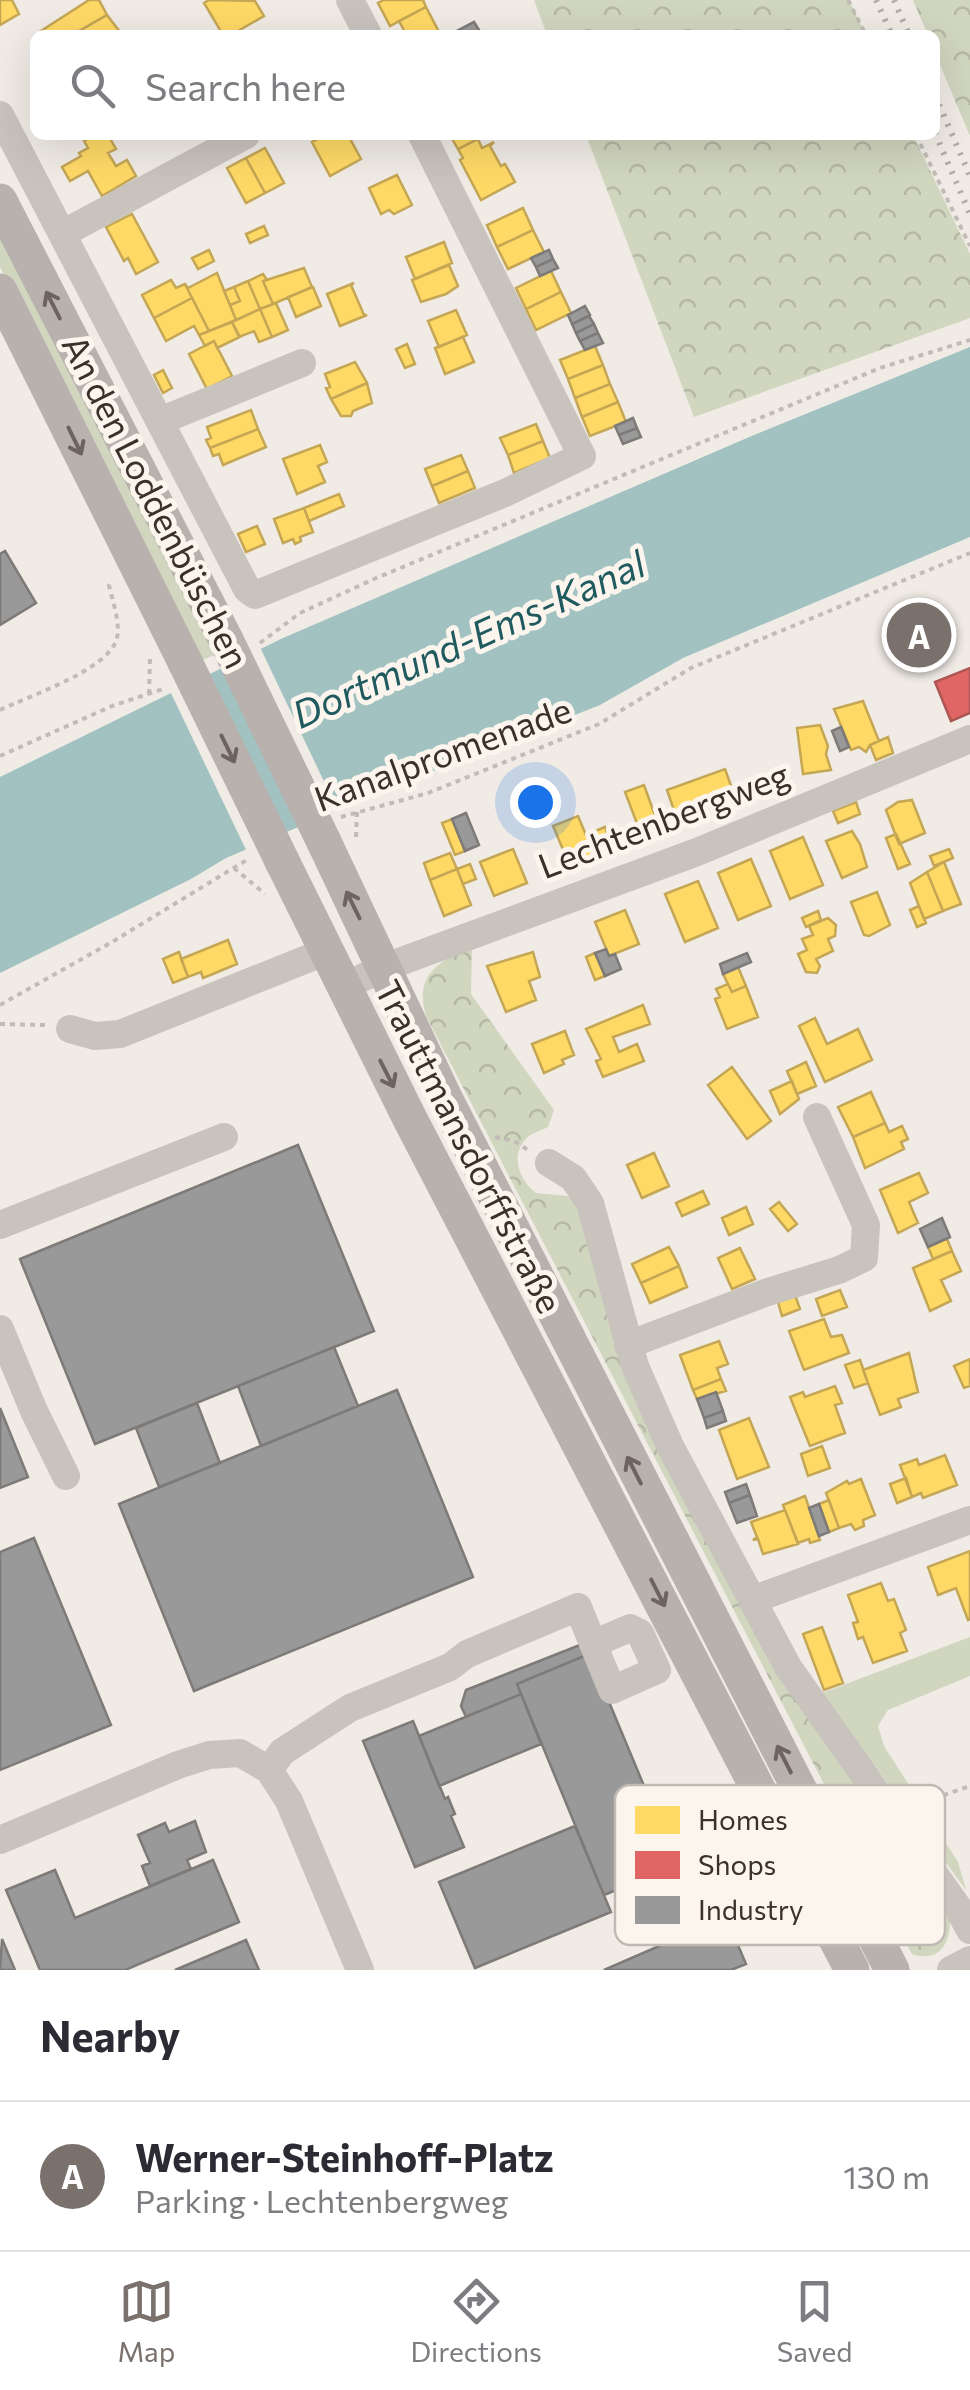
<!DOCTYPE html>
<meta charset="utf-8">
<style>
:root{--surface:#fff;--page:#f7f7f7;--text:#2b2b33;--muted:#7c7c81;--line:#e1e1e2;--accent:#7a716c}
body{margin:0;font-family:Commissioner,sans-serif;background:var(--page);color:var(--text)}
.you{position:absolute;left:535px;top:802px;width:35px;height:35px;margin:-25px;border:8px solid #fff;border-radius:50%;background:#1a73e8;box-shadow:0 0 0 15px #1a73e833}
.badge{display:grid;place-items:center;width:65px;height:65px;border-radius:50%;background:var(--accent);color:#fff;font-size:32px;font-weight:700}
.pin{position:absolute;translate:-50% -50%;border:5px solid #fff;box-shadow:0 2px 10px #0006}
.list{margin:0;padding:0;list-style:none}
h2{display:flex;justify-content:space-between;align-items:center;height:130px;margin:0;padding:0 40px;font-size:42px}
h2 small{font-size:32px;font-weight:400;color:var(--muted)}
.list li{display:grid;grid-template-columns:65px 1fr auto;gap:30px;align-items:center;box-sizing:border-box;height:150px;padding:0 40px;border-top:2px solid var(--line)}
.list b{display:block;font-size:38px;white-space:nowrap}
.list p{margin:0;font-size:32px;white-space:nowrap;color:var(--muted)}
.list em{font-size:32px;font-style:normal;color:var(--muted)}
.icon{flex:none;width:55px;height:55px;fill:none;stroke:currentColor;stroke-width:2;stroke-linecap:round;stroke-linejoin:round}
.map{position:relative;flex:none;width:970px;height:1970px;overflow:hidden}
.search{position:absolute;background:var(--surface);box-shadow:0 10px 40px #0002;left:30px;right:30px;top:30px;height:110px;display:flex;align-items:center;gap:25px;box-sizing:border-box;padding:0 35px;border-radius:15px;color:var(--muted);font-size:38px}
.sheet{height:280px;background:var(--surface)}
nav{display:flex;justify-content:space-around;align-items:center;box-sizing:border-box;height:140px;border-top:2px solid var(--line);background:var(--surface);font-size:28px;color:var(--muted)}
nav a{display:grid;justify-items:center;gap:5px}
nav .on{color:var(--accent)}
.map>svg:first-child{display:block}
</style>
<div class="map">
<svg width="970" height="1970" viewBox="0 0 970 1970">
<defs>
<pattern id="forest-crowns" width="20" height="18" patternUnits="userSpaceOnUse" patternTransform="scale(2.5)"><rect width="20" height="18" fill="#d1d6bf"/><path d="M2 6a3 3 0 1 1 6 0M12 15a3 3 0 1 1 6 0" fill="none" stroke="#b4b8a4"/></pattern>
</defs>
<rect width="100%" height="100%" fill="#f0ebe5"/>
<path fill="#d1d6bf" d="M 0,227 L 219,653 L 198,662 L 78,417 L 0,267 Z
M 970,1637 L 970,1676 L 888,1710 L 878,1726 L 884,1746 L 958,1862 L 966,1890 L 822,1693 Z"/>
<path fill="url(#forest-crowns)" d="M 534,0 L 849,0 L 866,35 L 547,35 Z
M 913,0 L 970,0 L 970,136 L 935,53 L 935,35 L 928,35 Z
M 586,135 L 913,135 L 970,254 L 970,318 L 694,417 Z
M 472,946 L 471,994 L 554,1110 L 548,1127 C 540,1131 531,1133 525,1140 C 510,1157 520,1181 536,1193 L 567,1196 L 576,1200 L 624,1367 L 950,1918 C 951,1943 940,1963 912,1954 L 426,1016 C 414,975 438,962 472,946 Z"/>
<path fill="#a1c2c1" d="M 970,347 L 970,537 L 683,658 L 600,705 L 373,795 L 226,858 L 191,879 L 0,973 L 0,777 L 283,638 L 754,435 Z"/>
<path fill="#f0ebe5" d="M 259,645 L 340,815 L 301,831 L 220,664 Z
M 206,670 L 287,837 L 248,854 L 169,689 Z"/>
<path fill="#ffd966" stroke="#c4a654" stroke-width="2.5" d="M 0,0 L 12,0 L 19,14 L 0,25 Z
M 89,0 L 99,0 L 107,15 L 72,35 L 43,35 L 41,31 Z
M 209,0 L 255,1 L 264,16 L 231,35 L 223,35 L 204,3 Z
M 384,0 L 423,0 L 426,7 L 390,26 L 378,3 Z
M 426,7 L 438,30 L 428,35 L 400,35 L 405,32 L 399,21 Z
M 107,15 L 120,32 L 72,35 Z
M 94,135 L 108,135 L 116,149 L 108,153 L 116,166 L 127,160 L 136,176 L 102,196 L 88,171 L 70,181 L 62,167 L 81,156 L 79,153 L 88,148 L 84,141 Z
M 326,135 L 348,135 L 361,159 L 330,176 L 312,142 Z
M 450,135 L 478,135 L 480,138 L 458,149 Z
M 478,139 L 482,148 L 494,142 L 490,146 L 501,166 L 505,164 L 515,182 L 481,200 L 460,160 L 463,158 L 458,149 Z
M 265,148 L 284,183 L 265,193 L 246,158 Z
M 246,158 L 265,193 L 246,203 L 227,168 Z
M 397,175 L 412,205 L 394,214 L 389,210 L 381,214 L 369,188 Z
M 523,208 L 533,230 L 497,247 L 487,225 Z
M 132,214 L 158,262 L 136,274 L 128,258 L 124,261 L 106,227 Z
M 264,226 L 268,235 L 250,243 L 246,234 Z
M 533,230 L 544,252 L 508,269 L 497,247 Z
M 444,242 L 452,263 L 415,279 L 406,257 Z
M 209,250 L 214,261 L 198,269 L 192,258 Z
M 449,265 L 458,286 L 446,294 L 421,302 L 412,280 Z
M 304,268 L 312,287 L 273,304 L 263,281 Z
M 551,271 L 561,292 L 526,309 L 516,288 Z
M 217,273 L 236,320 L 209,331 L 185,284 L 188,288 Z
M 263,274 L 267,280 L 263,281 L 273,304 L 260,309 L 248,281 Z
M 171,280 L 176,288 L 185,284 L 192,298 L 154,318 L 142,295 Z
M 248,281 L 260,309 L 236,320 L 230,305 L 240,301 L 234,287 Z
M 354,283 L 351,285 L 364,315 L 367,315 L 340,326 L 327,294 Z
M 234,287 L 240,301 L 230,305 L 224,291 Z
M 313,287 L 321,306 L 296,317 L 288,297 Z
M 561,292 L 571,313 L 536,330 L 526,309 Z
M 192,298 L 209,331 L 199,335 L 194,326 L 166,341 L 154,318 Z
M 276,303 L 288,330 L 272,337 L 260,309 Z
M 260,309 L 272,337 L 259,342 L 254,331 L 239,337 L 232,322 Z
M 456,310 L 467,335 L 439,347 L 428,321 Z
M 232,322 L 240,337 L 217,348 L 214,341 L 205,346 L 199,335 Z
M 463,337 L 474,362 L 445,374 L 435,348 Z
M 214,341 L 232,376 L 207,389 L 189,354 Z
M 407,344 L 415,364 L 405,368 L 396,349 Z
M 595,346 L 603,365 L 568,379 L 560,360 Z
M 355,362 L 367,383 L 331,399 L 326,388 L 330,387 L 325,374 Z
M 603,365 L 610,384 L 575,398 L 568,379 Z
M 163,370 L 172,388 L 163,393 L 154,375 Z
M 367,383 L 372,403 L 353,411 L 351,416 L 341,416 L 331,399 Z
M 610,384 L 618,402 L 582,417 L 575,398 Z
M 618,402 L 626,422 L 590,436 L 582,417 Z
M 251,410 L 258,429 L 210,448 L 206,440 L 211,438 L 207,427 Z
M 536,424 L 543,441 L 508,455 L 500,438 Z
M 258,429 L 266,447 L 223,465 L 219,454 L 213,456 L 210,448 Z
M 543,441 L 550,458 L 514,473 L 508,455 Z
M 320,445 L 327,462 L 318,466 L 325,482 L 297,494 L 283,459 Z
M 461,455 L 468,471 L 432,486 L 425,469 Z
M 468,471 L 475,488 L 439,503 L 432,486 Z
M 339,494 L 344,506 L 309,521 L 304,508 Z
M 304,508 L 313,532 L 300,537 L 301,541 L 295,544 L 293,539 L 283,543 L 274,519 Z
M 257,526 L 265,544 L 246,552 L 238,534 Z
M 863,701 L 879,741 L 870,745 L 866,752 L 859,747 L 851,750 L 834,709 Z
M 820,725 L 828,746 L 826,754 L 831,770 L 803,774 L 797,728 Z
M 888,737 L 893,753 L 876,760 L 870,745 Z
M 725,769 L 735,797 L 677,819 L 667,790 Z
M 644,785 L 662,835 L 644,842 L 625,792 Z
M 912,800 L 925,833 L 899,844 L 886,810 L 898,802 Z
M 856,802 L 860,814 L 838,823 L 833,811 Z
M 578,816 L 586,835 L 605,827 L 613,848 L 570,866 L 553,826 Z
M 452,819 L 465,851 L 455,855 L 442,823 Z
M 852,831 L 860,844 L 867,867 L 842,878 L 826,841 Z
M 896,834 L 910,864 L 898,869 L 886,838 Z
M 803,837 L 823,885 L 790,899 L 770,851 Z
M 513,849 L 527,883 L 494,896 L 480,862 Z
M 949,849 L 953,858 L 934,866 L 930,856 Z
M 450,853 L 457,869 L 430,880 L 424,863 Z
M 751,859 L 771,906 L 738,920 L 718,873 Z
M 944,862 L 961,904 L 943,911 L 927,872 Z
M 470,864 L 476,879 L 463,884 L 457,869 Z
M 457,869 L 471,905 L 444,916 L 430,880 Z
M 927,872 L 943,911 L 924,919 L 910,883 Z
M 698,881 L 718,928 L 685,942 L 665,894 Z
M 877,892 L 890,925 L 869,936 L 864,935 L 851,902 Z
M 919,906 L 926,923 L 917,927 L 910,910 Z
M 625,910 L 639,944 L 609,956 L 595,922 Z
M 818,911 L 821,920 L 806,927 L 802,918 Z
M 828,918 L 836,925 L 835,936 L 828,939 L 833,951 L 816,959 L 820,966 L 817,973 L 806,972 L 798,954 L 807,950 L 802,939 L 813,935 L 809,926 Z
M 228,940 L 237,964 L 203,978 L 201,972 L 188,977 L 181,959 Z
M 179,952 L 188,977 L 173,983 L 163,959 Z
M 533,952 L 540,977 L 529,981 L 536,1000 L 506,1012 L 487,966 Z
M 595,953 L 605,976 L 595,980 L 586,957 Z
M 738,967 L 746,986 L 732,992 L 723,974 Z
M 728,984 L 732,992 L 746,986 L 758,1017 L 727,1029 L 715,999 L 720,997 L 716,989 Z
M 643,1005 L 650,1024 L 613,1037 L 619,1052 L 637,1044 L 644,1061 L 603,1077 L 596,1061 L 601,1059 L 586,1029 Z
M 815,1018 L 827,1044 L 858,1029 L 872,1060 L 825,1082 L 799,1026 Z
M 565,1031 L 574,1055 L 562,1060 L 564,1064 L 544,1073 L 532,1044 Z
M 806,1062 L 816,1086 L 797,1094 L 787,1071 Z
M 732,1067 L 771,1121 L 747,1139 L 708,1085 Z
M 792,1081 L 799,1099 L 780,1114 L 770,1091 Z
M 871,1092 L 885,1123 L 853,1137 L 838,1107 Z
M 885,1123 L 889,1132 L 902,1126 L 908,1139 L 901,1142 L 904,1149 L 865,1168 L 853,1137 Z
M 654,1153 L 669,1186 L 642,1198 L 627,1165 Z
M 919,1173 L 928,1193 L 909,1202 L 918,1223 L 898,1233 L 880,1190 Z
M 703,1191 L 709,1204 L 682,1216 L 676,1203 Z
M 779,1202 L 797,1224 L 788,1231 L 770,1209 Z
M 746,1207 L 753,1224 L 729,1235 L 722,1218 Z
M 950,1237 L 947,1239 L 952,1251 L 933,1259 L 928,1247 Z
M 669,1247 L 679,1266 L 641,1283 L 632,1264 Z
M 740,1248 L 755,1279 L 732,1289 L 718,1258 Z
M 952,1251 L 961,1271 L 941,1280 L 951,1301 L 930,1311 L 913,1268 Z
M 679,1266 L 687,1287 L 650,1303 L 641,1283 Z
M 840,1290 L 847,1307 L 822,1316 L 816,1299 Z
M 795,1295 L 800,1309 L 782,1316 L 778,1302 Z
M 824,1319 L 831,1337 L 842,1335 L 849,1353 L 804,1370 L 789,1331 Z
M 719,1341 L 728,1364 L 717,1368 L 721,1379 L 693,1390 L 680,1355 Z
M 909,1353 L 918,1392 L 898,1399 L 901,1407 L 880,1415 L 863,1370 Z
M 970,1359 L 970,1386 L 964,1388 L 954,1366 Z
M 860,1360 L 868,1383 L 854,1388 L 845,1365 Z
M 721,1379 L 726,1391 L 697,1399 L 693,1390 Z
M 835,1386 L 842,1403 L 835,1405 L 845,1433 L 810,1446 L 790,1397 L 803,1392 L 805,1397 Z
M 749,1418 L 769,1467 L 737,1479 L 719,1430 Z
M 822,1446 L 830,1468 L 808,1476 L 801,1454 Z
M 945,1455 L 957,1485 L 923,1498 L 921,1493 L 912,1497 L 900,1465 L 917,1459 L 919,1465 Z
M 906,1478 L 912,1497 L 897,1503 L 890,1484 Z
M 861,1479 L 875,1515 L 863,1520 L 864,1526 L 855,1530 L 851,1524 L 839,1528 L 826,1493 L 847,1481 L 849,1484 Z
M 805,1496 L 820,1540 L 810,1543 L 809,1539 L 798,1543 L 783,1505 Z
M 829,1500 L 839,1528 L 829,1532 L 819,1504 Z
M 785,1510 L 798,1544 L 763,1554 L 758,1539 L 753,1540 L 757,1537 L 751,1522 Z
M 970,1551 L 970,1619 L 968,1620 L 956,1588 L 938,1595 L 928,1567 Z
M 881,1583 L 888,1601 L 894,1599 L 906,1630 L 900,1633 L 907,1651 L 873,1663 L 863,1637 L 858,1639 L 853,1623 L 858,1622 L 848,1595 Z
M 822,1627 L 843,1683 L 824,1690 L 803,1634 Z"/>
<path fill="#e06666" stroke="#ae5654" stroke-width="2.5" d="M 970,668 L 970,713 L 951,721 L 935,682 Z"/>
<path fill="#999" stroke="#7d7a78" stroke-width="2.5" d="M 474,22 L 479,30 L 470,35 L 449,35 Z
M 549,250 L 553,259 L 536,267 L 531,258 Z
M 553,259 L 558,268 L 540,276 L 536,267 Z
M 585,306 L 590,315 L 572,324 L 568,315 Z
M 589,316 L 594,324 L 576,333 L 572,324 Z
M 594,324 L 598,333 L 580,341 L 576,333 Z
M 598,333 L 603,343 L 585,350 L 580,341 Z
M 633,418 L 637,428 L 619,435 L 615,426 Z
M 637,428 L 641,437 L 623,444 L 619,435 Z
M 5,551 L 36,603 L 0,625 L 0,554 Z
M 841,727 L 849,747 L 840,751 L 832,731 Z
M 466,813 L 479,845 L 465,851 L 452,819 Z
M 606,949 L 609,956 L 615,954 L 621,969 L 605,976 L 595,953 Z
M 747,953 L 751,962 L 723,974 L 720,964 Z
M 298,1145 L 374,1331 L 95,1444 L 20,1259 Z
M 942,1218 L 950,1237 L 928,1247 L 920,1229 Z
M 334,1347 L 358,1406 L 261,1446 L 238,1386 Z
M 397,1390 L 473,1577 L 194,1691 L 119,1504 Z
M 716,1392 L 723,1411 L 704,1418 L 697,1399 Z
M 197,1403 L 220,1463 L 159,1487 L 136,1428 Z
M 0,1408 L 28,1477 L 0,1488 Z
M 723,1411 L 726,1421 L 707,1428 L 704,1418 Z
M 746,1484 L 750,1495 L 729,1503 L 725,1492 Z
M 750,1495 L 757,1516 L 737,1523 L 729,1503 Z
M 819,1504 L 829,1532 L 819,1536 L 809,1508 Z
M 34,1538 L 111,1725 L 0,1770 L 0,1552 Z
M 585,1643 L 589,1654 L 517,1684 L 521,1694 L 466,1717 L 461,1706 L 466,1690 Z
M 589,1654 L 677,1865 L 604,1895 L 517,1684 Z
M 521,1694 L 541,1744 L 439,1786 L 419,1736 Z
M 413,1721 L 445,1799 L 448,1797 L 455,1814 L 451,1816 L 464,1847 L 415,1867 L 363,1741 Z
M 195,1821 L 206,1852 L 187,1860 L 191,1869 L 150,1886 L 142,1866 L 150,1863 L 138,1835 L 165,1823 L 169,1832 Z
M 575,1826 L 611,1912 L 475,1968 L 439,1882 Z
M 213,1860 L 239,1922 L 125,1970 L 40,1970 L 6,1890 L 55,1870 L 75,1918 Z
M 726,1917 L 746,1964 L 731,1970 L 604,1970 Z
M 2,1939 L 15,1970 L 0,1970 Z
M 246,1940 L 259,1970 L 175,1970 Z"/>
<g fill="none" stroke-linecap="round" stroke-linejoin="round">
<path stroke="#c2bbb6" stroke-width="4" stroke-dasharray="5 5" stroke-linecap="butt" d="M 848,0 L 866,35
M 916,135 L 970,246
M 260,643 L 300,613 L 374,579 L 880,368 L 970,340
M 149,694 L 150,659
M 0,710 C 29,696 105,671 116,641 C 122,626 112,600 109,585 L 113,581
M 0,756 L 112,706 L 166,688
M 341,817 L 428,793 L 599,724 L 691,668 L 970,553
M 356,837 L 357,812
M 234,868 L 265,894
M 0,1005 L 112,942 L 250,858
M 0,1024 L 45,1025
M 495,1137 L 514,1141 L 528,1150
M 915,1805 L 970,1786"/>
<path stroke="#c9c3be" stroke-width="28" d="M 350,0 L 368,35
M 0,115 L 247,589 L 255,595 L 505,493 L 582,456 L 422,135
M 62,234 L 246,135
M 160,421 L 302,363
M 343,987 L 383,968 L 697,852 L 970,739
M 70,1029 L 95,1036 L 120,1034 L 312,957
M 549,1163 L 573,1178 L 590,1203 L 635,1366 L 670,1446 L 788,1667 L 957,1906 L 970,1930
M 0,1225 L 224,1137
M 0,1329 L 34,1411 L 66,1476
M 628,1345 L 765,1293 L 839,1270 L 864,1258 L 866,1225 L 817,1117
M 752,1600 L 970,1520
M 269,1770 L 282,1752 L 350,1708 L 450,1667 L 467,1654 L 578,1607 L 612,1690 L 657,1670 L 640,1633 L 630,1628 L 593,1644
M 0,1840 L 178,1765 L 209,1755 L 240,1753 L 269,1770 L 289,1801 L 360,1970
M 951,1970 L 970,1960"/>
<path stroke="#b8b1ad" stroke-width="35" d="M 0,201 L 226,640
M 0,291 L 185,662
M 324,842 L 445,1098 L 892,1970
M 282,861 L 410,1119 L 852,1970"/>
<path stroke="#b1aca8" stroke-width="6" stroke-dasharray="2.5 8" stroke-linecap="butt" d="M 876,0 L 892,35
M 894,0 L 909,35
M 935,95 L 970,176
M 935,133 L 970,214"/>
<path stroke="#b8b1ad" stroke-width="35" d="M 226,640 L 324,842
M 185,662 L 282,861"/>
</g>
<defs><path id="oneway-shaft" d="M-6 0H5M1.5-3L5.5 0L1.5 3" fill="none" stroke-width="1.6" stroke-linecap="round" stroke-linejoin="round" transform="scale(2.5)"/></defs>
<g stroke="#6d645f">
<use href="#oneway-shaft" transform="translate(53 305) rotate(-117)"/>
<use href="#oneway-shaft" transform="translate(75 441) rotate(64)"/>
<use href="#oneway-shaft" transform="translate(228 749) rotate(64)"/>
<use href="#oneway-shaft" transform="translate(353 905) rotate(-116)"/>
<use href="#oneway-shaft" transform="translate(387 1074) rotate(63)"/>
<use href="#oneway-shaft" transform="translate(634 1470) rotate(-117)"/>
<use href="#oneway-shaft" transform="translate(658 1593) rotate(63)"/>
<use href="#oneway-shaft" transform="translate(784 1759) rotate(-117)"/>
</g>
<g text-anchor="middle" stroke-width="10" stroke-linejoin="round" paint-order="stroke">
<g font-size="35" fill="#3b302b" stroke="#fbf5ee">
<text transform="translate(155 502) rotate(63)" y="12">An den Loddenbüschen</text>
<text transform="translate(443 755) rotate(-20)" y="12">Kanalpromenade</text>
<text transform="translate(664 821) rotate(-21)" y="12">Lechtenbergweg</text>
<text transform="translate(468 1147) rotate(63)" y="12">Trauttmansdorffstraße</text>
</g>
<g font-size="38" font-style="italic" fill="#1f5a5e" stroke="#fbf5ee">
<text transform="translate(469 640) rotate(-24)" y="13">Dortmund-Ems-Kanal</text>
</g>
</g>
<rect x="615" y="1785" width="330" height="160" rx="15" fill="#fbf5ee" stroke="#c1bab4" stroke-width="2.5"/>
<rect x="635" y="1806" width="45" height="28" fill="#ffd966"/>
<rect x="635" y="1851" width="45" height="28" fill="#e06666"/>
<rect x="635" y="1896" width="45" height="28" fill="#999"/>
<g font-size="28" fill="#3b302b">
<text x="698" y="1830">Homes</text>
<text x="698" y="1875">Shops</text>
<text x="698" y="1920">Industry</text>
</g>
</svg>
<div class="you"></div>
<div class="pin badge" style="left:919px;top:635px">A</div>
<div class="search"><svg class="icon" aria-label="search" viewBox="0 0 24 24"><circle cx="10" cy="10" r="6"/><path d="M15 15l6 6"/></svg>Search here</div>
</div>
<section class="sheet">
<h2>Nearby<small></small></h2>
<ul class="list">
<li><span class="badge">A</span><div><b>Werner-Steinhoff-Platz</b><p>Parking · Lechtenbergweg</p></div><em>130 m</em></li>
</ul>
</section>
<nav>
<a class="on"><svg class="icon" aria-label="map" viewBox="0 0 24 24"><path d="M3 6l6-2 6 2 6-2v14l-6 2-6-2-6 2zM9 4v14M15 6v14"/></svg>Map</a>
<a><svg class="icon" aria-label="directions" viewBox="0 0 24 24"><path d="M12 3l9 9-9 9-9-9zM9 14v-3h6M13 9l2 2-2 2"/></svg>Directions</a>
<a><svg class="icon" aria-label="saved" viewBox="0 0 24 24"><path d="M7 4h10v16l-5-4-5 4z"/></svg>Saved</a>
</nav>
